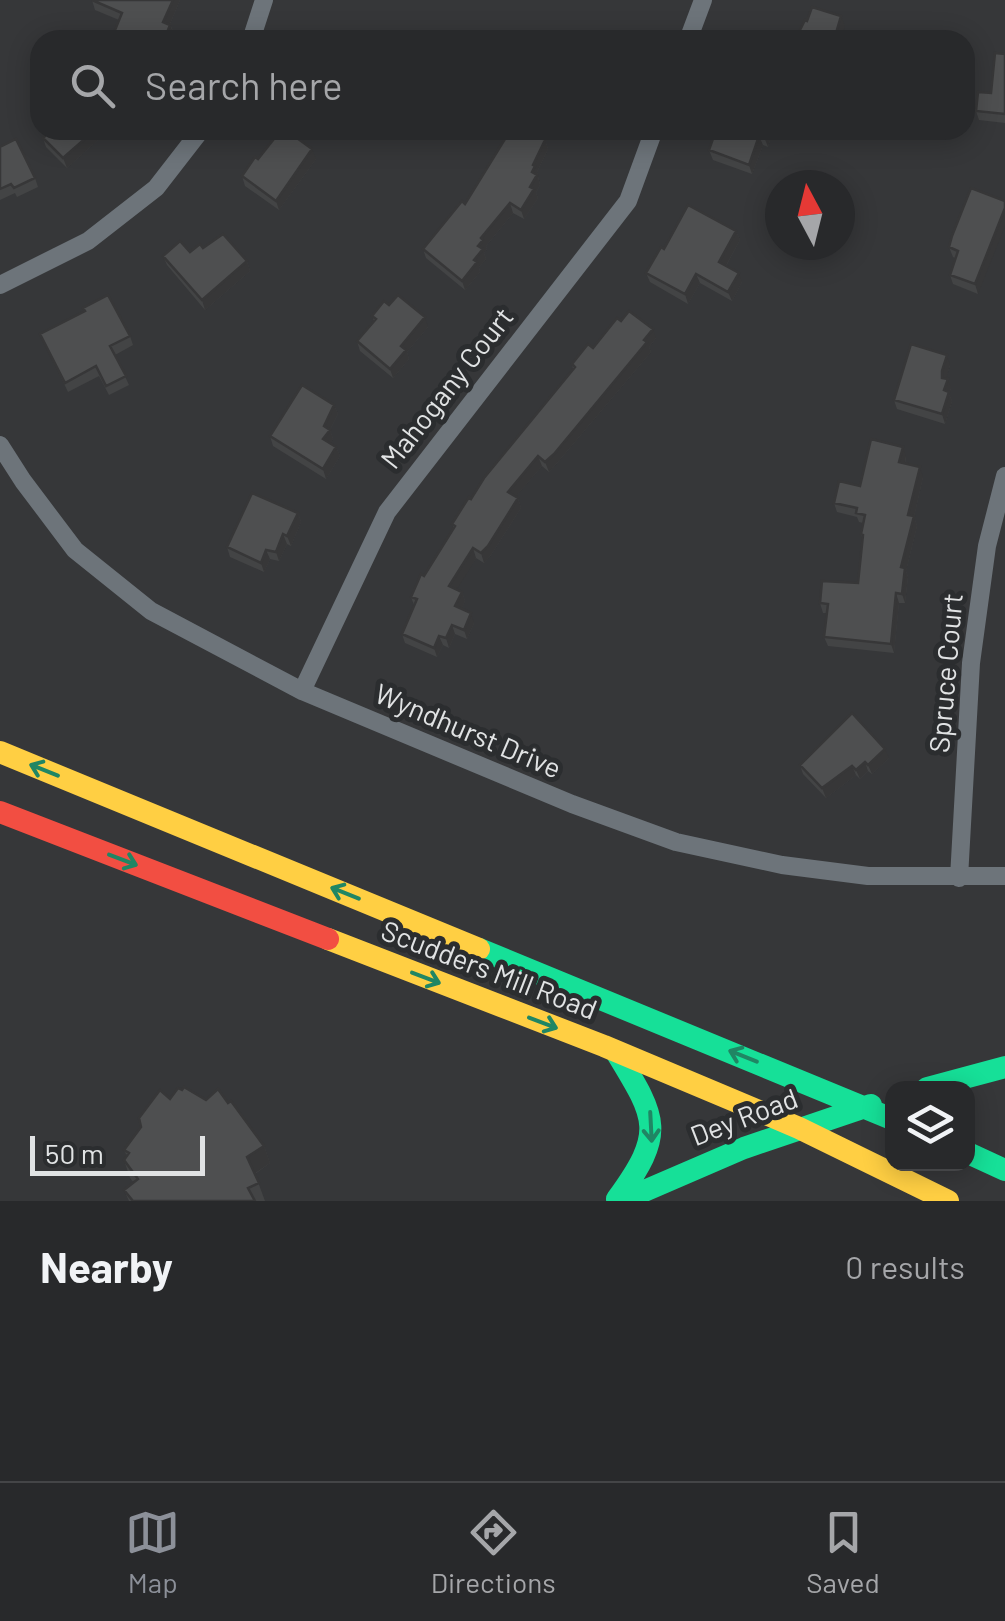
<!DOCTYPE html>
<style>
:root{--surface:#28292b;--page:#343537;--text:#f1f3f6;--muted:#a5a6a9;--line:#444547;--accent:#8c9099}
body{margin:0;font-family:Barlow,sans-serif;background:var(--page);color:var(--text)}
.controls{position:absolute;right:30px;bottom:30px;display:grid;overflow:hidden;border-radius:20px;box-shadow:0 5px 25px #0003}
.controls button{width:90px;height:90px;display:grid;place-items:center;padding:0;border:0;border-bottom:2px solid var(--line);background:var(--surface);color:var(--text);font:50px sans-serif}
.compass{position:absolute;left:765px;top:170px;width:90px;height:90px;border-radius:50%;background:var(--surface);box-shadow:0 5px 25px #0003;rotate:353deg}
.scale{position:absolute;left:30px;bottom:25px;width:175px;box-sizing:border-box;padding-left:10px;border:5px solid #e1e3e4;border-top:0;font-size:28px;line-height:35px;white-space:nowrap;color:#e1e3e4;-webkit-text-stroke:8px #2b2d2f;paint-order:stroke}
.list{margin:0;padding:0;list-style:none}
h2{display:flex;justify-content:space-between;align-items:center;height:130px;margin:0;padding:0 40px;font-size:42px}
h2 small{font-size:32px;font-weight:400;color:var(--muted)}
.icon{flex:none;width:55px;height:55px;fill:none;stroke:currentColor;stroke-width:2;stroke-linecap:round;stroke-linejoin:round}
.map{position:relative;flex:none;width:1005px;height:1201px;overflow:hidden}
.search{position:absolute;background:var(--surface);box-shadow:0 5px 25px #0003;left:30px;right:30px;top:30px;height:110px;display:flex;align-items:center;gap:25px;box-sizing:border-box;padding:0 35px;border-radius:30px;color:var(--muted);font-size:38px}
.sheet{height:280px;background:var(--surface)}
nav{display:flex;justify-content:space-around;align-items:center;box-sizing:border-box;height:140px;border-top:2px solid var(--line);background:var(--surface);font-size:28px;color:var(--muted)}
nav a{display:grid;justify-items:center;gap:5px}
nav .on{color:var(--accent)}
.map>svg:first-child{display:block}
</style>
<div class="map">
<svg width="1005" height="1201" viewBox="0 0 1005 1201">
<rect width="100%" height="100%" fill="#363739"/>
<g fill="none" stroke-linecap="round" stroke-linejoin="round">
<path stroke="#6d747a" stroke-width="18" d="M 251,40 L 264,0
M 688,40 L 703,0
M 0,285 L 88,241 L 156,188 L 201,130
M 0,445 L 23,481 L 75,550 L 151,611 L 302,691 L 572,804 L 676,842 L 782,865 L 868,876 L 1005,876
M 302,691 L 387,512 L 628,201 L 654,130
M 959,878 L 971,663 L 987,546 L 1005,476"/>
<path stroke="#16e098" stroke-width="22" d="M 479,949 L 892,1119
M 616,1052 C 657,1119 666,1132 617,1199
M 927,1088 L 1005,1067
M 968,1153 L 1005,1170
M 621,1201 L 744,1148 L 871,1105"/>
<path stroke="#ffcf43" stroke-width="22" d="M 0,752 L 479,949
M 328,939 L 604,1046 L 799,1128 L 948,1201"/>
<path stroke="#f24e42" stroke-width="22" d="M 0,812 L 328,939"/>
</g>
<path fill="#434445" d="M 92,0 L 180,0 L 170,24 L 174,34 L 171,40 L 115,40 L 113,35 L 119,20 L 95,10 Z
M 1005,54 L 1005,123 L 979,120 L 976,111 L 991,93 Z
M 51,130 L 109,130 L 67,168 L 46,147 L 43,138 Z
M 773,130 L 768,147 L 763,145 L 752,174 L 713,160 L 709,150 Z
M 545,140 L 548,149 L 537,172 L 540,185 L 536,193 L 538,198 L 524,219 L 513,213 L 486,246 L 487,249 L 484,253 L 486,259 L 479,267 L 480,272 L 465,290 L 426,258 L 423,249 L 465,204 Z
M 0,147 L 35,178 L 38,187 L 17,197 L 15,193 L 0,200 Z
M 258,159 L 316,159 L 279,210 L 245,186 L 242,176 Z
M 971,188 L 978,294 L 953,284 L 950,275 L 955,258 L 953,257 L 949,247 Z
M 736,231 L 740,240 L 726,266 L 742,282 L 732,301 L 700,283 L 688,304 L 650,282 L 646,273 L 664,249 Z
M 203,248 L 247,261 L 250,271 L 205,310 L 167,265 L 163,256 Z
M 389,305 L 428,327 L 407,352 L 409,359 L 393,378 L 360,351 L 357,341 L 374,321 L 372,316 Z
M 621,321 L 656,338 L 649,347 L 651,352 L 557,463 L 549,472 L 542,466 L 515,497 L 518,498 L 521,508 L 491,555 L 484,563 L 476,558 L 456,589 L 462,592 L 465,601 L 461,609 L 474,623 L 467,639 L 455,634 L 449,648 L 443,645 L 437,657 L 405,643 L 402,634 L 414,605 L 411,597 L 454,528 L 452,524 L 573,369 L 572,364 L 593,348 Z
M 40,334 L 130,336 L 133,345 L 115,355 L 129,385 L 109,395 L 99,376 L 68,392 Z
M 950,365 L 946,378 L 951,388 L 949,394 L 952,401 L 945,424 L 897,409 L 894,400 Z
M 334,405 L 338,414 L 330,430 L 333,439 L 330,443 L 336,447 L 340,456 L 326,479 L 273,446 L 270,436 Z
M 906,456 L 905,464 L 923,477 L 914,517 L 917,526 L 906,571 L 908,577 L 905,603 L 899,603 L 894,653 L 828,646 L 824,637 L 827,613 L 823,613 L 820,603 L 858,583 L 863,540 L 861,534 L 863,523 L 859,522 L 857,517 L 837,512 L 834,503 Z
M 298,513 L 301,522 L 291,546 L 287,544 L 279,561 L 270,559 L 264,572 L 230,557 L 227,547 Z
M 889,758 L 872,774 L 868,771 L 860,779 L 856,775 L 826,798 L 803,774 L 800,765 Z
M 170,1099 L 228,1103 L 264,1146 L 270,1163 L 255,1174 L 265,1201 L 129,1201 L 124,1190 L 134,1183 L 130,1178 L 124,1160 L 127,1156 L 124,1150 Z"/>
<path fill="#373738" d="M 173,0 L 180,0 L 167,31 L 163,22 Z
M 841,16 L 845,26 L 841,40 L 834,40 Z
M 170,25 L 174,34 L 171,40 L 164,40 Z
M 95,130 L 109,130 L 67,168 L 63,158 Z
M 767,130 L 773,130 L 768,147 L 764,137 Z
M 759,136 L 763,145 L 752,174 L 749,165 Z
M 545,140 L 548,149 L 537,172 L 540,185 L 536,193 L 538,198 L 524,219 L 521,210 L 530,187 L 533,165 Z
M 312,149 L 316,159 L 279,210 L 276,201 Z
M 510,203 L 513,213 L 486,246 L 487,249 L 484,253 L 486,259 L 479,267 L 480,272 L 465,290 L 462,281 L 474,260 L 481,238 Z
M 1005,208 L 1005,226 L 978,294 L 975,284 Z
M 736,231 L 740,240 L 723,271 L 719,262 Z
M 247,261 L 250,271 L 205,310 L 202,300 Z
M 739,273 L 742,282 L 732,301 L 728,292 Z
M 696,274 L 700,283 L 688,304 L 685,294 Z
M 425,317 L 428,327 L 407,352 L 409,359 L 393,378 L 390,369 L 401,346 Z
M 653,329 L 656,338 L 649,347 L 651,352 L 557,463 L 549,472 L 545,462 Z
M 947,355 L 950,365 L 946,380 L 948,379 L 951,388 L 949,394 L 952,401 L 945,424 L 942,414 L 944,390 L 942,371 Z
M 334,405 L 338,414 L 330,430 L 333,439 L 327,449 L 323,439 L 324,426 Z
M 336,447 L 340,456 L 326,479 L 323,469 Z
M 903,447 L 906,456 L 903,472 L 899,462 Z
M 538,456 L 542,466 L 511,502 L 508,492 Z
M 920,467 L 923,477 L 914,517 L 917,526 L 906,571 L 908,577 L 905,603 L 902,594 L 901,567 L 908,515 Z
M 518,498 L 521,508 L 491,555 L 484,563 L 481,553 Z
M 298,513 L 301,522 L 291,546 L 287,536 Z
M 283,534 L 287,544 L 279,561 L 276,552 Z
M 473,548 L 476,558 L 453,596 L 449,586 Z
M 266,550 L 270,559 L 264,572 L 261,563 Z
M 462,592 L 465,601 L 458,616 L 455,606 Z
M 896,593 L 899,603 L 894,653 L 891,644 Z
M 471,613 L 474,623 L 467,639 L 464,630 Z
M 452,625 L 455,634 L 449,648 L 446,638 Z
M 439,636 L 443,645 L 437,657 L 434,648 Z
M 885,749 L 889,758 L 872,774 L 868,765 Z
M 865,762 L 868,771 L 860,779 L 856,770 Z
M 852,766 L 856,775 L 826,798 L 822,788 Z
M 264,1146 L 270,1163 L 254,1174 L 247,1157 Z"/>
<path fill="#4e4f50" stroke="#373738" stroke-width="2.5" d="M 92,0 L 173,0 L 163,22 L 170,25 L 164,40 L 126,40 L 113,35 L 122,13 Z
M 812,7 L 841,16 L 834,40 L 795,40 L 805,20 L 807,21 Z
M 995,53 L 1005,54 L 1005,114 L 976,111 L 978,92 L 991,93 Z
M 51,130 L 95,130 L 63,158 L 43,138 Z
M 281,130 L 286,130 L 312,149 L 276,201 L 242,176 L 255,157 L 258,159 Z
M 516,130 L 528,130 L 545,140 L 533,165 L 535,166 L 532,172 L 537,175 L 530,187 L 534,189 L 521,210 L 510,203 L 481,238 L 483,240 L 478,246 L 483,249 L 474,260 L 477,262 L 462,281 L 423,249 L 462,201 L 465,204 L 508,134 L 512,136 Z
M 716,130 L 767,130 L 764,137 L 759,136 L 749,165 L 709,150 Z
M 16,139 L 35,178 L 14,188 L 11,184 L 0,189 L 0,147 Z
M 971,188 L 1005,201 L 1005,208 L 975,284 L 950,275 L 958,251 L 949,247 L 952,236 Z
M 688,205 L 736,231 L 719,262 L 739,273 L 728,292 L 696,274 L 685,294 L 646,273 L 661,247 L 664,249 Z
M 223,234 L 247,261 L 202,300 L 163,256 L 180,241 L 190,252 L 200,244 L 203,248 Z
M 108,295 L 130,336 L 110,346 L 126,376 L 106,386 L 96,366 L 65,383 L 40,334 L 85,311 L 83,308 Z
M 398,295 L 425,317 L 401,346 L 406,350 L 390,369 L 357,341 L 376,319 L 372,316 L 384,301 L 389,305 Z
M 629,311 L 653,329 L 644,340 L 647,342 L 554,454 L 545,462 L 538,456 L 508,492 L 518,498 L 488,546 L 481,553 L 473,548 L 449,586 L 462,592 L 455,606 L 471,613 L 464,630 L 452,625 L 446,638 L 439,636 L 434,648 L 402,634 L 417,599 L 411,597 L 421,574 L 424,576 L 455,526 L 452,524 L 469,497 L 471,499 L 484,478 L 575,367 L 572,364 L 588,344 L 593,348 L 617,318 L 621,321 Z
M 911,344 L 947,355 L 942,371 L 942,378 L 948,379 L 944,390 L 949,392 L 942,414 L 894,400 Z
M 302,385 L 334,405 L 324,426 L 330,430 L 323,439 L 336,447 L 323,469 L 270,436 Z
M 871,439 L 903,447 L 899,462 L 920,467 L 908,515 L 914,516 L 901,567 L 905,568 L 902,594 L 896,593 L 891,644 L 824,637 L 828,604 L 820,603 L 822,581 L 858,583 L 863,535 L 861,534 L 865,515 L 856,513 L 857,508 L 834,503 L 839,481 L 860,486 Z
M 252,493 L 298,513 L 287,536 L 283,534 L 276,552 L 266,550 L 261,563 L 227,547 Z
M 852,713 L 885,749 L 868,765 L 865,762 L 856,770 L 852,766 L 822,788 L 800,765 Z
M 184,1087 L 206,1100 L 218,1089 L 228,1103 L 231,1101 L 264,1146 L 247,1157 L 259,1183 L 248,1188 L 255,1201 L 133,1201 L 124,1190 L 138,1179 L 124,1160 L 129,1153 L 124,1150 L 141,1127 L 139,1118 L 160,1090 L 170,1099 L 178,1088 L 182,1090 Z"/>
<defs><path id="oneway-shaft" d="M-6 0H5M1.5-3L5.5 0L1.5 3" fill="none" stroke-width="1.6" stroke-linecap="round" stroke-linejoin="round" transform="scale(2.5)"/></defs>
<g stroke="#208664">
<use href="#oneway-shaft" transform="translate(44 770) rotate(-158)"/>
<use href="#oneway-shaft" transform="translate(123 860) rotate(21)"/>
<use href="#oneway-shaft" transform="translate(345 893) rotate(-158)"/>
<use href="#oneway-shaft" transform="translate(426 978) rotate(21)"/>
<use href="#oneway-shaft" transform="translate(543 1023) rotate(21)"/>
<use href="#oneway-shaft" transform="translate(743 1056) rotate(-158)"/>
<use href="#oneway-shaft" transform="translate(651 1127) rotate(87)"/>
</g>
<g text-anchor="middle" stroke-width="10" stroke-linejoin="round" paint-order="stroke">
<g font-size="28" fill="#e1e3e4" stroke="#2b2d2f">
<text transform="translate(447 388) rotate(-52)" y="10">Mahogany Court</text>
<text transform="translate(946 673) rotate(-85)" y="10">Spruce Court</text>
<text transform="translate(468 731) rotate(23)" y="10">Wyndhurst Drive</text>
<text transform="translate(489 970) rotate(21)" y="10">Scudders Mill Road</text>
<text transform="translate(744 1117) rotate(-21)" y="10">Dey Road</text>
</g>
</g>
</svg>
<div class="controls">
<button><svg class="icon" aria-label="layers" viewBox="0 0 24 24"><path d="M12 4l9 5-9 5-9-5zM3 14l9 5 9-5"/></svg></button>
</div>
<svg class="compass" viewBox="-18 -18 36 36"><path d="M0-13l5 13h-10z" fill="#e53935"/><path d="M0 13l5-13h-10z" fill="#a5a6a9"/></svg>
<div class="scale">50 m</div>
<div class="search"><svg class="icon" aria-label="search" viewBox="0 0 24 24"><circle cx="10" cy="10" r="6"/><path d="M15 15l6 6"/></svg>Search here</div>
</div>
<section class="sheet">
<h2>Nearby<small>0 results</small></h2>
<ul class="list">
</ul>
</section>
<nav>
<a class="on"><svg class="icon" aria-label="map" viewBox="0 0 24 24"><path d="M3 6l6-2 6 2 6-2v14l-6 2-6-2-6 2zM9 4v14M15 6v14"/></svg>Map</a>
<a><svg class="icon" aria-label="directions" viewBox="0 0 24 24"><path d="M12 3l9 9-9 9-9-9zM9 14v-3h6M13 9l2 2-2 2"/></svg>Directions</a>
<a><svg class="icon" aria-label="saved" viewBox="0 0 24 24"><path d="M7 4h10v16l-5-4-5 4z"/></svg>Saved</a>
</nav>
